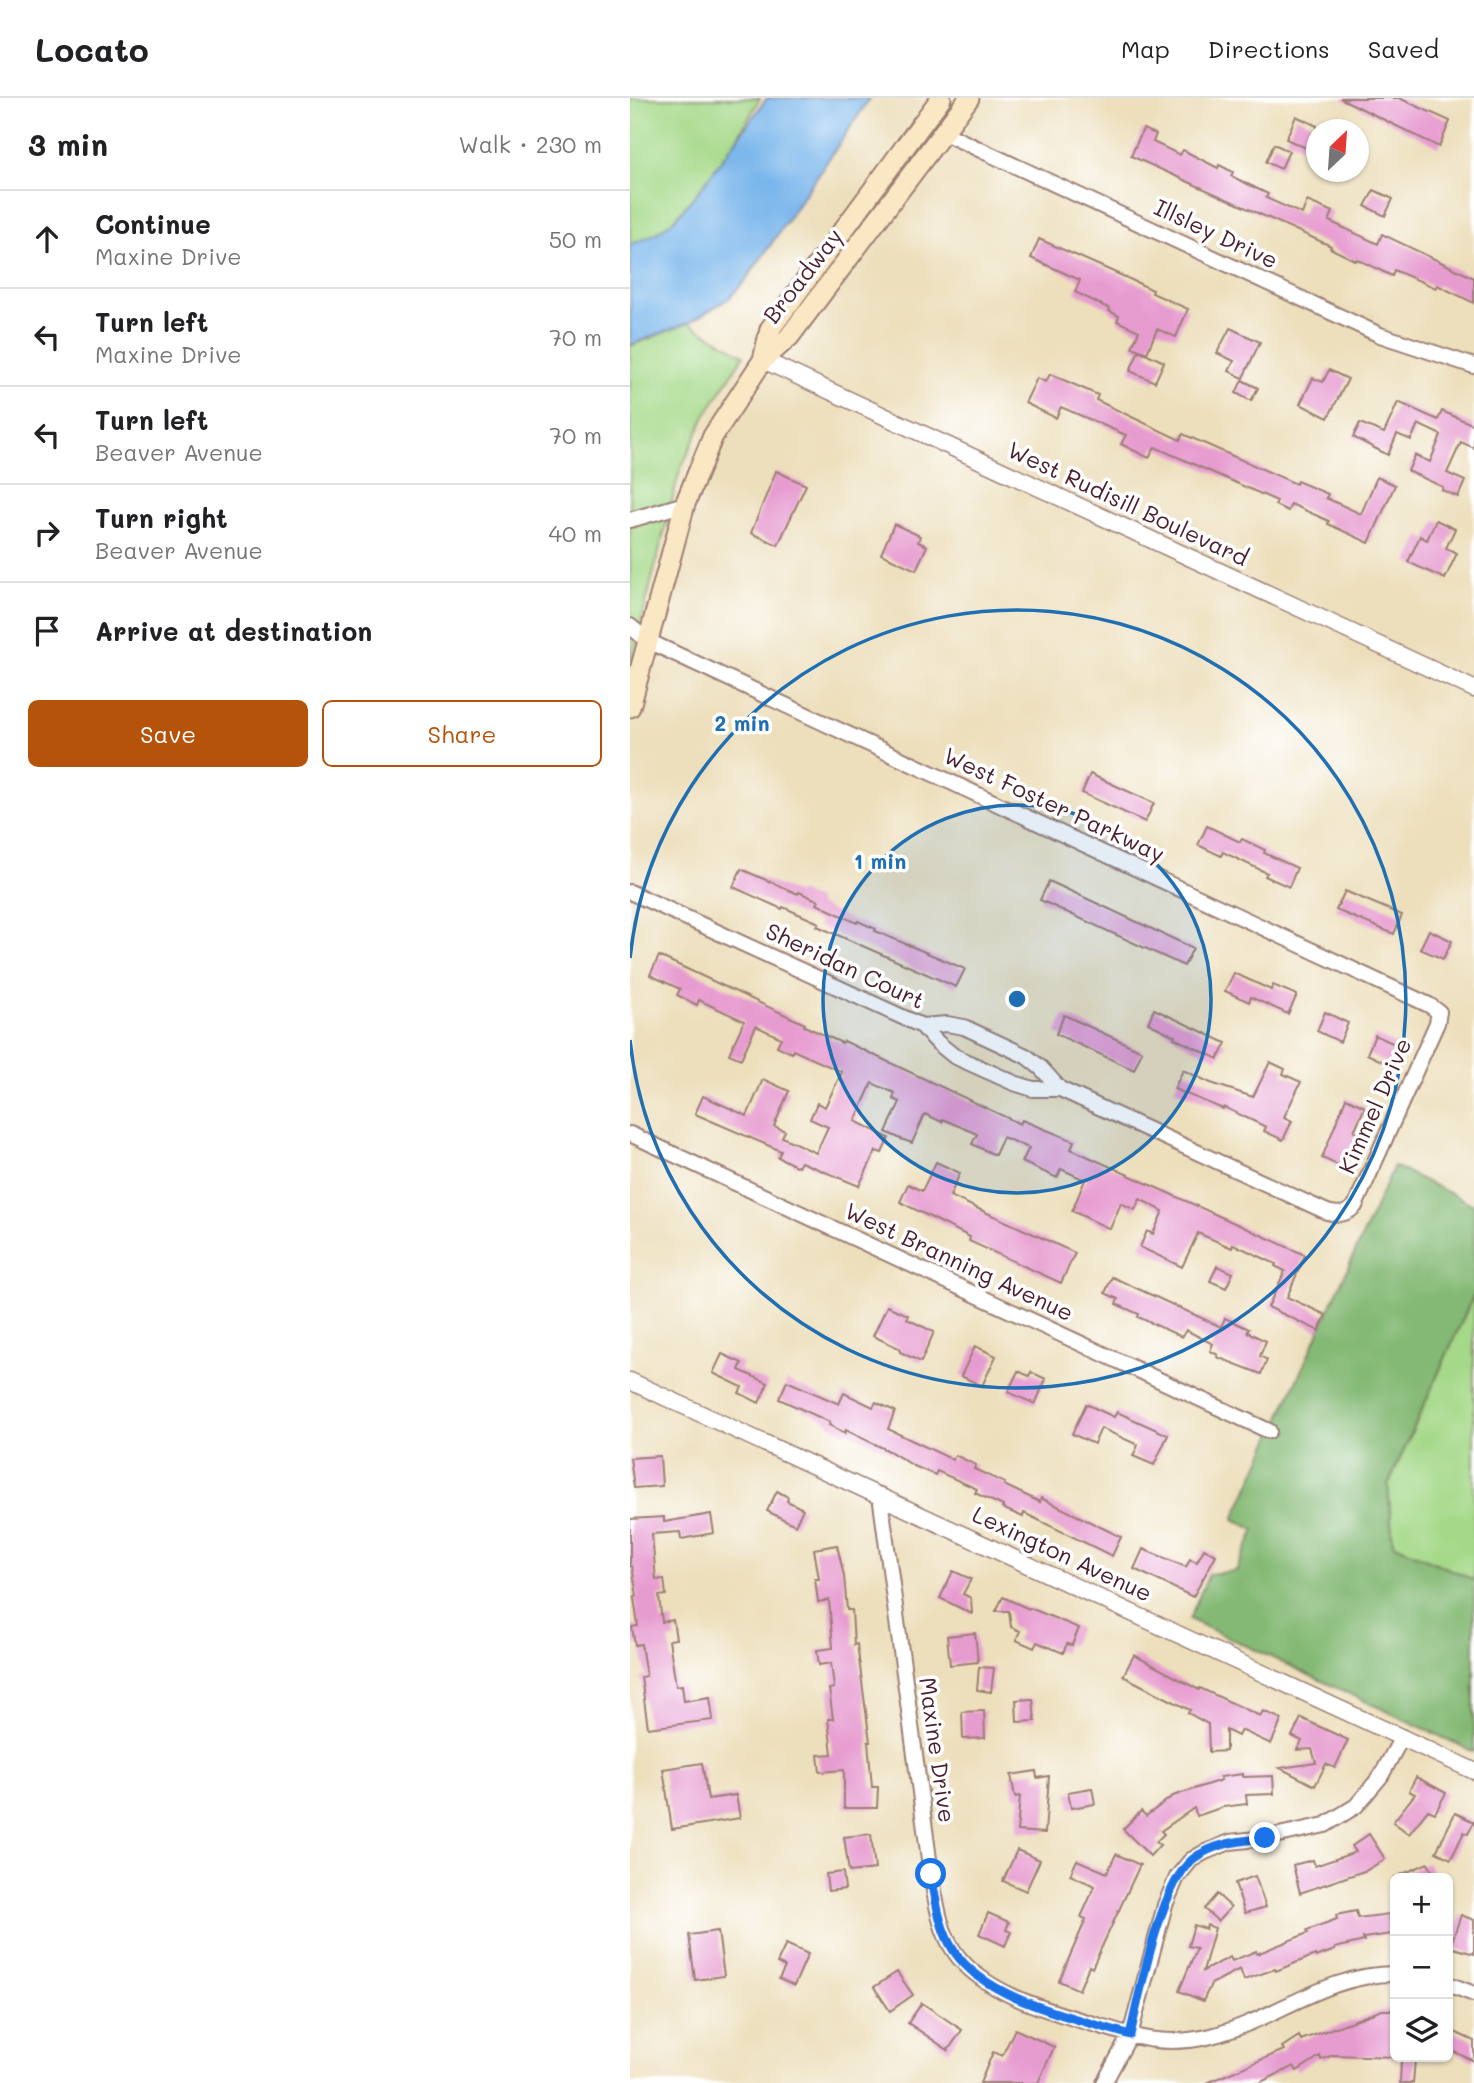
<!DOCTYPE html>
<meta charset="utf-8">
<style>
:root{--surface:#fff;--page:#f6f6f6;--text:#202124;--muted:#757577;--line:#e0e0e0;--accent:#b45309}
body{margin:0;font-family:Mali,sans-serif;background:var(--page);color:var(--text)}
.controls{position:absolute;right:21px;bottom:21px;display:grid;overflow:hidden;border-radius:10px;box-shadow:0 2px 5px #0004}
.controls button{width:63px;height:63px;display:grid;place-items:center;padding:0;border:0;border-bottom:2px solid var(--line);background:var(--surface);color:var(--text);font:35px sans-serif}
.compass{position:absolute;left:676px;top:21px;width:63px;height:63px;border-radius:50%;background:var(--surface);box-shadow:0 2px 5px #0004;rotate:25deg}
.stop{position:absolute;width:21px;height:21px;margin:-16px;border:5px solid #1a73e8;border-radius:50%;background:#fff}
.stop.end{background:#1a73e8;border-color:#fff;box-shadow:0 2px 7px #0008}
.list{margin:0;padding:0;list-style:none}
h2{display:flex;justify-content:space-between;align-items:center;height:91px;margin:0;padding:0 28px;font-size:30px}
h2 small{font-size:23px;font-weight:400;color:var(--muted)}
.list li{display:grid;grid-template-columns:46px 1fr auto;gap:21px;align-items:center;box-sizing:border-box;height:98px;padding:0 28px;border-top:2px solid var(--line)}
.list b{display:block;font-size:26px;white-space:nowrap}
.list p{margin:0;font-size:23px;white-space:nowrap;color:var(--muted)}
.list em{font-size:23px;font-style:normal;color:var(--muted)}
.actions{display:flex;gap:14px;padding:21px 28px}
.actions a{flex:1;padding:16px 0;border:2px solid var(--accent);border-radius:10px;text-align:center;font-size:24px;color:var(--accent)}
.actions .main{background:var(--accent);color:#fff}
.icon{flex:none;width:38px;height:38px;fill:none;stroke:currentColor;stroke-width:2;stroke-linecap:round;stroke-linejoin:round}
.map{position:relative;flex:none;width:844px;height:1985px;overflow:hidden}
header{display:flex;align-items:center;gap:42px;box-sizing:border-box;height:98px;padding:0 35px;background:var(--surface);border-bottom:2px solid var(--line)}
header strong{font-size:33px}
nav{display:flex;gap:38px;margin-inline-start:auto;font-size:24px}
main{display:flex}
aside{flex:1;background:var(--surface)}
.map>svg:first-child{display:block}
</style>
<header>
<strong>Locato</strong>
<nav><a>Map</a><a>Directions</a><a>Saved</a></nav>
</header>
<main>
<aside>
<h2>3 min<small>Walk · 230 m</small></h2>
<ul class="list">
<li><svg class="icon" aria-label="ahead" viewBox="0 0 24 24"><path d="M12 20V5M6 11l6-6 6 6"/></svg><div><b>Continue</b><p>Maxine Drive</p></div><em>50 m</em></li>
<li><svg class="icon" aria-label="left" viewBox="0 0 24 24"><path d="M17 20v-9H6M10 6l-5 5 5 5"/></svg><div><b>Turn left</b><p>Maxine Drive</p></div><em>70 m</em></li>
<li><svg class="icon" aria-label="left" viewBox="0 0 24 24"><path d="M17 20v-9H6M10 6l-5 5 5 5"/></svg><div><b>Turn left</b><p>Beaver Avenue</p></div><em>70 m</em></li>
<li><svg class="icon" aria-label="right" viewBox="0 0 24 24"><path d="M7 20v-9h11M14 6l5 5-5 5"/></svg><div><b>Turn right</b><p>Beaver Avenue</p></div><em>40 m</em></li>
<li><svg class="icon" aria-label="arrive" viewBox="0 0 24 24"><path d="M6 21V4h12l-3 4 3 4H6"/></svg><div><b>Arrive at destination</b></div></li>
</ul>
<div class="actions"><a class="main">Save</a><a>Share</a></div>
</aside>
<div class="map">
<svg width="844" height="1985" viewBox="0 0 844 1985">
<rect width="100%" height="100%" fill="#fff"/>
<filter id="ink" filterUnits="userSpaceOnUse"><feTurbulence type="fractalNoise" baseFrequency=".0143" numOctaves="2"/><feDisplacementMap in="SourceGraphic" scale="14" xChannelSelector="R" yChannelSelector="G"/><feConvolveMatrix kernelMatrix="1 2 1 2 8 2 1 2 1" color-interpolation-filters="sRGB"/></filter>
<filter id="wash" filterUnits="userSpaceOnUse"><feTurbulence type="fractalNoise" baseFrequency=".00686" numOctaves="4" result="noise"/><feDisplacementMap in="SourceGraphic" scale="28" xChannelSelector="R" yChannelSelector="G"/><feGaussianBlur stdDeviation="1.57" result="paint"/><feColorMatrix in="noise" values="0 0 0 0 0 0 0 0 0 0 0 0 0 0 0 0 0 1.4 0 .05"/><feComposite in="paint" operator="in"/></filter>
<g filter="url(#wash)">
<rect width="100%" height="100%" fill="#eddfbc"/>
<path fill="#a5d989" stroke="#787c5a" stroke-width="2" d="M 0,0 L 130,0 L 63,118 L 0,150 Z
M 58,225 L 114,257 L 75,318 L 49,375 L 0,567 L 0,248 Z
M 844,1196 L 844,1482 L 763,1446 L 758,1387 Z"/>
<path fill="#84b975" stroke="#676c50" stroke-width="2" d="M 764,1068 L 844,1107 L 844,1196 L 758,1387 L 763,1446 L 844,1482 L 844,1654 L 559,1521 L 579,1476 L 606,1473 L 625,1432 L 604,1421 Z"/>
<path fill="#79b6eb" stroke="#626a8b" stroke-width="2" d="M 137,0 L 240,0 L 139,149 L 115,183 L 98,201 L 58,225 L 0,247 L 0,147 L 25,136 L 44,122 L 68,94 Z"/>
<g id="blocks">
<path fill="#e79cd0" d="M 710,0 L 769,0 L 820,23 L 809,49 Z
M 666,18 L 687,28 L 687,55 L 656,41 Z
M 513,31 L 526,36 L 523,44 L 550,57 L 553,52 L 588,70 L 589,67 L 603,74 L 601,78 L 638,96 L 636,100 L 672,116 L 677,103 L 703,114 L 699,123 L 748,146 L 752,136 L 844,180 L 844,205 L 807,187 L 806,190 L 764,172 L 762,178 L 727,161 L 726,163 L 700,150 L 701,148 L 501,58 Z
M 644,46 L 659,53 L 651,71 L 636,64 Z
M 744,92 L 763,101 L 755,118 L 735,108 Z
M 409,141 L 495,179 L 523,192 L 522,195 L 558,211 L 546,239 L 527,231 L 517,255 L 502,249 L 509,233 L 487,223 L 489,218 L 479,213 L 480,211 L 445,194 L 450,182 L 401,160 Z
M 600,230 L 630,244 L 613,280 L 599,273 L 604,263 L 587,255 Z
M 509,252 L 534,264 L 525,284 L 500,273 Z
M 699,272 L 718,281 L 698,320 L 670,306 L 683,280 L 693,284 Z
M 420,276 L 468,297 L 466,302 L 550,342 L 553,336 L 666,386 L 667,383 L 698,396 L 696,400 L 731,416 L 747,379 L 765,387 L 739,445 L 698,426 L 699,423 L 661,406 L 658,413 L 645,407 L 647,403 L 525,349 L 519,360 L 491,346 L 496,337 L 431,309 L 426,320 L 395,305 L 407,280 L 416,284 Z
M 612,282 L 628,290 L 621,303 L 606,295 Z
M 768,304 L 808,322 L 812,313 L 844,327 L 844,350 L 831,344 L 817,375 L 835,383 L 828,399 L 812,392 L 813,389 L 778,373 L 785,357 L 800,364 L 811,337 L 788,326 L 781,342 L 767,336 L 758,357 L 723,339 L 730,325 L 754,335 Z
M 146,373 L 176,387 L 148,447 L 121,435 Z
M 806,422 L 825,431 L 816,450 L 827,455 L 815,481 L 778,464 L 790,438 L 797,442 Z
M 264,426 L 290,438 L 288,444 L 297,448 L 286,472 L 251,456 Z
M 460,676 L 524,705 L 515,724 L 452,695 Z
M 577,728 L 610,744 L 612,741 L 635,752 L 634,755 L 667,770 L 659,789 L 635,778 L 637,775 L 593,754 L 591,758 L 568,747 Z
M 111,771 L 168,796 L 169,794 L 189,803 L 187,806 L 227,825 L 228,823 L 246,831 L 245,833 L 335,871 L 326,889 L 187,828 L 189,825 L 153,809 L 152,811 L 103,789 Z
M 419,783 L 563,850 L 554,868 L 410,802 Z
M 715,793 L 772,817 L 764,836 L 706,812 Z
M 799,832 L 822,843 L 813,861 L 790,851 Z
M 29,858 L 175,926 L 174,928 L 212,945 L 214,943 L 390,1026 L 392,1022 L 444,1043 L 441,1051 L 675,1157 L 657,1199 L 696,1217 L 689,1233 L 638,1209 L 655,1173 L 645,1168 L 646,1166 L 603,1146 L 602,1150 L 568,1135 L 552,1169 L 510,1149 L 517,1133 L 523,1136 L 533,1113 L 510,1101 L 505,1112 L 491,1105 L 480,1131 L 442,1113 L 455,1082 L 431,1071 L 427,1080 L 392,1064 L 399,1050 L 373,1039 L 365,1057 L 342,1046 L 347,1036 L 313,1021 L 312,1024 L 295,1016 L 282,1045 L 271,1041 L 256,1034 L 270,1004 L 263,1001 L 265,995 L 242,985 L 225,1023 L 259,1040 L 252,1055 L 246,1053 L 229,1088 L 171,1064 L 168,1069 L 148,1059 L 151,1053 L 65,1016 L 73,998 L 117,1018 L 133,981 L 159,993 L 144,1028 L 155,1033 L 152,1039 L 186,1055 L 198,1029 L 180,1021 L 187,1005 L 195,1009 L 212,974 L 163,952 L 162,955 L 147,948 L 151,940 L 126,928 L 111,961 L 99,956 L 114,923 L 69,902 L 67,907 L 47,897 L 50,891 L 20,877 Z
M 604,875 L 641,892 L 643,887 L 667,897 L 658,916 L 621,899 L 619,904 L 595,893 Z
M 524,911 L 596,945 L 588,961 L 544,940 L 545,938 L 518,925 Z
M 695,914 L 718,925 L 710,944 L 687,933 Z
M 434,917 L 512,953 L 504,972 L 426,936 Z
M 745,937 L 769,948 L 760,967 L 737,956 Z
M 640,964 L 655,971 L 653,976 L 671,984 L 654,1019 L 662,1023 L 653,1042 L 634,1033 L 636,1029 L 594,1009 L 593,1011 L 544,991 L 553,972 L 581,985 L 623,999 Z
M 716,1000 L 735,1009 L 724,1033 L 727,1035 L 712,1069 L 692,1060 Z
M 306,1064 L 330,1075 L 320,1098 L 445,1155 L 431,1185 L 339,1143 L 340,1139 L 270,1104 L 278,1086 L 292,1093 Z
M 587,1168 L 603,1175 L 596,1190 L 580,1183 Z
M 482,1179 L 591,1229 L 595,1220 L 619,1231 L 617,1234 L 636,1243 L 630,1258 L 637,1262 L 631,1276 L 587,1259 L 588,1257 L 580,1253 L 583,1246 L 556,1232 L 552,1239 L 508,1219 L 509,1216 L 486,1206 L 488,1201 L 475,1195 Z
M 257,1208 L 278,1217 L 277,1221 L 304,1234 L 291,1264 L 270,1254 L 271,1251 L 243,1238 Z
M 345,1248 L 366,1258 L 352,1288 L 331,1278 Z
M 92,1256 L 112,1265 L 109,1272 L 138,1285 L 129,1305 L 109,1295 L 112,1289 L 83,1275 Z
M 388,1273 L 399,1278 L 401,1274 L 416,1281 L 405,1306 L 378,1294 Z
M 157,1283 L 209,1306 L 214,1295 L 243,1309 L 246,1304 L 265,1313 L 258,1331 L 323,1362 L 325,1357 L 346,1367 L 344,1371 L 375,1385 L 374,1387 L 410,1404 L 411,1400 L 491,1439 L 482,1458 L 394,1415 L 393,1419 L 372,1410 L 373,1408 L 345,1395 L 347,1391 L 307,1373 L 305,1377 L 284,1368 L 259,1353 L 216,1332 L 215,1335 L 199,1327 L 200,1324 L 149,1301 Z
M 456,1306 L 484,1319 L 487,1314 L 538,1337 L 524,1367 L 503,1358 L 508,1347 L 471,1330 L 464,1346 L 442,1336 Z
M 30,1358 L 32,1388 L 4,1390 L 0,1360 Z
M 147,1393 L 158,1399 L 157,1403 L 173,1411 L 165,1427 L 137,1413 Z
M 81,1416 L 84,1435 L 51,1441 L 50,1434 L 22,1436 L 26,1482 L 34,1481 L 36,1497 L 29,1498 L 32,1524 L 43,1522 L 46,1541 L 39,1542 L 46,1588 L 52,1587 L 54,1603 L 80,1599 L 83,1622 L 18,1630 L 11,1579 L 16,1578 L 11,1546 L 5,1547 L 2,1529 L 8,1528 L 4,1500 L 7,1498 L 2,1468 L 0,1468 L 0,1421 L 34,1419 L 34,1424 Z
M 207,1447 L 214,1478 L 217,1512 L 222,1512 L 224,1547 L 227,1546 L 240,1644 L 238,1644 L 242,1689 L 248,1689 L 247,1710 L 214,1710 L 214,1672 L 190,1674 L 188,1657 L 202,1656 L 198,1621 L 203,1621 L 199,1591 L 204,1590 L 201,1565 L 189,1567 L 187,1552 L 203,1550 L 199,1502 L 188,1504 L 185,1481 L 189,1481 L 184,1451 Z
M 513,1451 L 556,1469 L 560,1461 L 567,1464 L 574,1451 L 586,1457 L 563,1499 L 504,1471 Z
M 323,1473 L 341,1481 L 333,1496 L 341,1500 L 342,1516 L 310,1500 Z
M 373,1499 L 399,1511 L 400,1510 L 449,1530 L 442,1547 L 437,1546 L 433,1555 L 407,1544 L 404,1550 L 386,1542 L 390,1533 L 381,1529 L 379,1513 L 366,1513 Z
M 345,1535 L 348,1564 L 320,1567 L 317,1538 Z
M 504,1557 L 569,1592 L 570,1590 L 630,1618 L 633,1613 L 652,1621 L 641,1646 L 611,1632 L 608,1638 L 596,1632 L 596,1653 L 579,1654 L 578,1626 L 558,1615 L 560,1612 L 493,1578 Z
M 349,1569 L 364,1570 L 361,1594 L 347,1592 Z
M 403,1601 L 405,1623 L 387,1624 L 386,1602 Z
M 354,1613 L 355,1640 L 333,1641 L 332,1614 Z
M 671,1620 L 718,1642 L 705,1670 L 696,1666 L 685,1688 L 650,1670 L 686,1665 L 682,1651 L 667,1652 L 672,1643 L 662,1638 Z
M 72,1665 L 78,1701 L 106,1697 L 110,1720 L 42,1731 L 33,1671 Z
M 406,1673 L 407,1680 L 419,1678 L 415,1735 L 387,1733 L 390,1698 L 385,1699 L 381,1677 Z
M 613,1676 L 613,1679 L 643,1678 L 644,1696 L 616,1697 L 617,1706 L 593,1709 L 567,1718 L 564,1710 L 531,1733 L 534,1736 L 526,1744 L 530,1747 L 520,1758 L 493,1731 L 511,1713 L 516,1718 L 543,1698 L 591,1682 L 590,1679 Z
M 786,1679 L 816,1695 L 805,1715 L 798,1712 L 779,1736 L 763,1724 L 785,1696 L 779,1693 Z
M 462,1690 L 465,1706 L 441,1710 L 438,1694 Z
M 825,1715 L 844,1724 L 838,1736 L 834,1734 L 821,1761 L 806,1754 Z
M 241,1736 L 245,1771 L 219,1774 L 214,1739 Z
M 739,1736 L 755,1761 L 737,1772 L 670,1795 L 663,1767 L 683,1762 L 685,1768 L 726,1754 L 722,1748 Z
M 387,1752 L 410,1762 L 396,1793 L 373,1783 Z
M 486,1756 L 510,1767 L 475,1842 L 462,1870 L 459,1868 L 449,1892 L 429,1883 L 456,1821 L 451,1819 L 465,1788 L 440,1777 L 447,1762 L 477,1775 Z
M 798,1765 L 805,1780 L 763,1780 Z
M 213,1774 L 215,1791 L 198,1793 L 196,1776 Z
M 625,1778 L 636,1809 L 615,1815 L 605,1785 Z
M 587,1796 L 601,1809 L 588,1823 L 574,1811 Z
M 726,1813 L 728,1820 L 759,1816 L 762,1836 L 733,1840 L 734,1843 L 705,1850 L 705,1852 L 686,1859 L 685,1857 L 646,1873 L 645,1871 L 614,1882 L 610,1871 L 581,1886 L 573,1903 L 549,1893 L 567,1850 L 558,1848 L 564,1827 L 576,1831 L 577,1827 L 585,1830 L 573,1873 L 600,1859 L 602,1863 L 626,1853 L 627,1856 L 678,1835 L 677,1832 L 707,1821 L 706,1817 Z
M 358,1815 L 379,1824 L 376,1832 L 381,1834 L 375,1848 L 349,1836 Z
M 831,1817 L 844,1822 L 844,1856 L 820,1849 Z
M 88,1833 L 94,1878 L 65,1882 L 59,1837 Z
M 156,1846 L 178,1856 L 164,1888 L 149,1881 L 155,1869 L 147,1865 Z
M 267,1874 L 283,1897 L 260,1913 L 244,1889 Z
M 292,1905 L 332,1932 L 318,1952 L 278,1925 Z
M 752,1912 L 765,1912 L 765,1959 L 703,1957 L 691,1962 L 690,1958 L 667,1973 L 664,1968 L 629,1985 L 577,1985 L 654,1952 L 652,1949 L 669,1938 L 671,1942 Z
M 385,1931 L 424,1949 L 408,1985 L 350,1985 L 363,1954 L 372,1958 Z
M 818,1931 L 844,1943 L 844,1963 L 818,1951 Z
M 771,1961 L 785,1962 L 783,1985 L 770,1985 Z"/>
</g>
</g>
<g filter="url(#ink)">
<use href="#blocks" fill-opacity="0" stroke="#9c7f74" stroke-width="2"/>
<g fill="none" stroke-linecap="round" stroke-linejoin="round">
<defs>
<path id="minor" d="M 312,34 L 750,237 L 844,268
M 0,422 L 55,406
M 0,528 L 18,543 L 799,907 L 809,914 L 807,925 L 725,1108 C 716,1117 709,1117 697,1114 L 430,991 L 403,991 L 384,985 L 324,958 L 308,945 L 292,928 L 0,794
M 292,928 L 317,926 L 334,929 L 396,958 L 411,970 L 430,991
M 0,1036 L 639,1333
M 250,1397 L 301,1776 C 306,1802 309,1831 324,1853 C 357,1903 445,1919 500,1937 C 605,1967 670,1875 765,1876
M 818,1886 L 844,1896
M 474,1985 L 500,1937 L 535,1807 L 547,1779 L 561,1762 L 575,1754 L 600,1744 L 635,1740 L 695,1727 L 726,1708 L 751,1678 L 772,1639"/>
<path id="tertiary" d="M 133,262 L 844,591
M 0,1283 L 844,1673"/>
<path id="secondary" d="M 133,262 L 140,231 L 311,0
M 0,609 L 55,406 L 83,338 L 133,262 L 159,239 L 339,0"/>
</defs>
<use href="#minor" stroke="#9c7f74" stroke-width="18"/>
<use href="#tertiary" stroke="#9c7f74" stroke-width="19"/>
<use href="#secondary" stroke="#9c7f74" stroke-width="23"/>
<use href="#minor" stroke="#fff" stroke-width="14"/>
<use href="#tertiary" stroke="#fff" stroke-width="16"/>
<use href="#secondary" stroke="#fae7c3" stroke-width="19"/>
</g>
</g>
<g fill="none" stroke-linecap="round" stroke-linejoin="round" filter="url(#ink)">
<path stroke="#1a73e8" stroke-width="9" d="M 301,1776 C 306,1802 309,1831 324,1853 C 357,1903 444,1919 500,1937 C 510,1895 530,1787 563,1761 C 584,1745 610,1743 635,1740"/>
</g>
<circle cx="387" cy="901" r="194" fill="#1f6fb2" fill-opacity=".12"/>
<g fill="none" stroke="#1f6fb2" stroke-width="3.5">
<circle cx="387" cy="901" r="194"/>
<path d="M0 860A389 389 0 1 1 0 942"/>
</g>
<g text-anchor="middle" stroke-width="7" stroke-linejoin="round" paint-order="stroke">
<g font-size="23" fill="#4a1f2b" stroke="#fff">
<text transform="translate(586 136) rotate(25)" y="8">Illsley Drive</text>
<text transform="translate(173 178) rotate(-52)" y="8">Broadway</text>
<text transform="translate(498 406) rotate(25)" y="8">West Rudisill Boulevard</text>
<text transform="translate(424 707) rotate(25)" y="8">West Foster Parkway</text>
<text transform="translate(215 868) rotate(25)" y="8">Sheridan Court</text>
<text transform="translate(745 1008) rotate(-66)" y="8">Kimmel Drive</text>
<text transform="translate(329 1164) rotate(25)" y="8">West Branning Avenue</text>
<text transform="translate(432 1456) rotate(25)" y="8">Lexington Avenue</text>
<text transform="translate(307 1652) rotate(82)" y="8">Maxine Drive</text>
</g>
</g>
<circle cx="387" cy="901" r="10" fill="#1f6fb2" stroke="#fff" stroke-width="3.5"/>
<g font-size="21" text-anchor="middle" font-weight="bold" fill="#1f6fb2" stroke="#fff" stroke-width="7" stroke-linejoin="round" paint-order="stroke">
<text x="112" y="633">2 min</text>
<text x="250" y="771">1 min</text>
</g>
</svg>
<div class="controls">
<button>+</button>
<button>−</button>
<button><svg class="icon" aria-label="layers" viewBox="0 0 24 24"><path d="M12 4l9 5-9 5-9-5zM3 14l9 5 9-5"/></svg></button>
</div>
<svg class="compass" viewBox="-18 -18 36 36"><path d="M0-13l5 13h-10z" fill="#e53935"/><path d="M0 13l5-13h-10z" fill="#757577"/></svg>
<div class="stop" style="left:301px;top:1776px"></div>
<div class="stop end" style="left:635px;top:1740px"></div>
</div>
</main>
